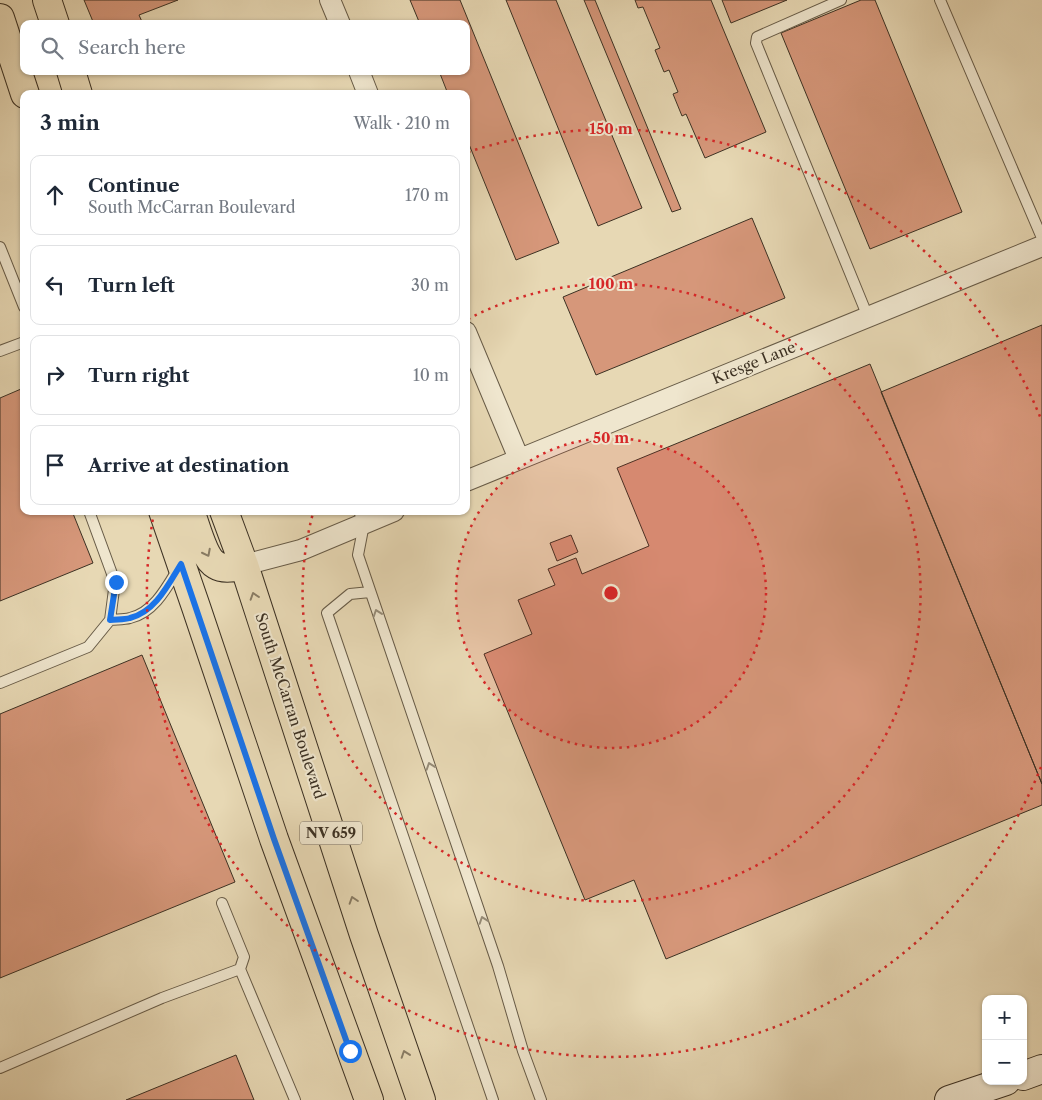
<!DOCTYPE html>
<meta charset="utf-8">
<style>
:root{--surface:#fff;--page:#f2f2f3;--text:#1f2937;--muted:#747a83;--line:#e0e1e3}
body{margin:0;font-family:"Libre Caslon Text",serif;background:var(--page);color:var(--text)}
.controls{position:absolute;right:15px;bottom:15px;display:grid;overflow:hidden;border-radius:10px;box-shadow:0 1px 4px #0004}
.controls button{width:45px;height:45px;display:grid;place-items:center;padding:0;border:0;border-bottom:1px solid var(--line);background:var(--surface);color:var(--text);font:25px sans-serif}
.stop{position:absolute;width:15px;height:15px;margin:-11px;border:4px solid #1a73e8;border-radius:50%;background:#fff}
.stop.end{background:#1a73e8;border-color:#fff;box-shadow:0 1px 5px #0008}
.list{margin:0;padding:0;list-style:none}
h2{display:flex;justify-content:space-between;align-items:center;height:65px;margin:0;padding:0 20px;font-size:21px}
h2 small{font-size:16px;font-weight:400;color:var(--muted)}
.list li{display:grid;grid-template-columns:32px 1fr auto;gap:15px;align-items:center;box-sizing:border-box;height:80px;margin:0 10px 10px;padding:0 10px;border:1px solid var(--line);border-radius:10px}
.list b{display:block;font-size:19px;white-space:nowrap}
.list p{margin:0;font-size:16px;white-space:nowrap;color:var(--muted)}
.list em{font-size:16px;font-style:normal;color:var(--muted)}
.icon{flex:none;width:28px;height:28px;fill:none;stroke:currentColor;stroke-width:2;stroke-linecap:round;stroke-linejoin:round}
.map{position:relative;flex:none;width:1042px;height:1100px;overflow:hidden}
.search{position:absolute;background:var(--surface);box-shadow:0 1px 4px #0004;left:20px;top:20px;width:450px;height:55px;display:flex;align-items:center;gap:12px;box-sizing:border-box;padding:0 18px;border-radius:10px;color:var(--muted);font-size:19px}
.panel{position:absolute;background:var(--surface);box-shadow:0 1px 4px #0004;left:20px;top:90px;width:450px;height:425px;border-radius:10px}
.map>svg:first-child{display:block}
</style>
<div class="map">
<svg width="1042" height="1100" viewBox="0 0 1042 1100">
<rect width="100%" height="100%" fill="#e7d8b4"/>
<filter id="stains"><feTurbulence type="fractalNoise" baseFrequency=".004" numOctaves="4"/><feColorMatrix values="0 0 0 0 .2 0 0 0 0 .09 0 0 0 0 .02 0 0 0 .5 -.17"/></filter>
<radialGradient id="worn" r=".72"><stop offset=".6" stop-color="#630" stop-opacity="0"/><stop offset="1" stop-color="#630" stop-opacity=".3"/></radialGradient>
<path fill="#d6977a" stroke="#3c3123" d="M 84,0 L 178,0 L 139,15 L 143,24 L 94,24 Z
M 410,0 L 460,0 L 559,243 L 516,260 L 466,137 L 466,94 L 448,94 L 439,71 L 466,71 L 466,24 L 420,24 Z
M 506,0 L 556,0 L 642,208 L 598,226 Z
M 584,0 L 595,0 L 681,209 L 672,212 Z
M 635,0 L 711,0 L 766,132 L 705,158 L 686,114 L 682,116 L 673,94 L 678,92 L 669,70 L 664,72 L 655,50 L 660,48 L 643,7 L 638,8 Z
M 722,0 L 787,0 L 731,23 Z
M 861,0 L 875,0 L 962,212 L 870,249 L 781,33 Z
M 752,218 L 785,298 L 596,375 L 563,297 Z
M 1042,325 L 1042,784 L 881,392 Z
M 870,364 L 1042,784 L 1042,805 L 666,959 L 634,880 L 585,900 L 484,654 L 532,634 L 518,600 L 555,585 L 548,569 L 576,558 L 582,574 L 649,546 L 617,468 Z
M 21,389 L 24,395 L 24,511 L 72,511 L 93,563 L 0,601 L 0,398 Z
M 571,535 L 578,552 L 557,561 L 550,543 Z
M 142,655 L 235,882 L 0,978 L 0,714 Z
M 236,1055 L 254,1100 L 126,1100 Z"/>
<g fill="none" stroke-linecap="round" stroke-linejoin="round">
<defs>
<path id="service" d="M 841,0 L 757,37 L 756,43 L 868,317
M 940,0 L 1042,238
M 0,247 L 24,307
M 0,351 L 24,342
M 359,511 L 364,524 L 358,555 L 498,966 L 523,1051 L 541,1100
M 370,592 L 350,594 L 327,613 L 493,1100
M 110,620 C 116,619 123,620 130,618 C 153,613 166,589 178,569
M 0,683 L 88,647 L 110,620 L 115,582 L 89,511
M 222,903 L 244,957 L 240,969
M 0,1068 L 162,998 L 240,969 L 295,1100"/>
<path id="minor" d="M 330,0 L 340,24
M 359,71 L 368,94
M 466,332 L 519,459
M 466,481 L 1042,246
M 244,565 L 301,550 L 394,511"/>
<path id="secondary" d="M 1023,1076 L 1042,1069
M 949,1100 L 1006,1081"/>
<path id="primary" d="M 47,0 L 55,24
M 0,18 L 25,94
M 71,71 L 78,94
M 163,511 L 196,607 L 274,839 L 369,1100
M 190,511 C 196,525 203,558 216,565 C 224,570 236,567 244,565
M 224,511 L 244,565 L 364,935 L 421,1100"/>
</defs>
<use href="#service" stroke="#675b47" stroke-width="12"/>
<use href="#minor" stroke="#675b47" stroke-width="22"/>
<use href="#secondary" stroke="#3c3123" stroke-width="30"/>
<use href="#primary" stroke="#3c3123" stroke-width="30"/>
<use href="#service" stroke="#efe6ce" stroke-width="10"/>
<use href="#minor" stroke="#efe6ce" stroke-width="20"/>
<use href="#secondary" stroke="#efe6ce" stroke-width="28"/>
<use href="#primary" stroke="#e7d8b4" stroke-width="28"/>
</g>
<defs><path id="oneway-chevron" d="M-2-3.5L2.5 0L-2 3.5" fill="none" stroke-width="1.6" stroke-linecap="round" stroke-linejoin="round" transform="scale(1.25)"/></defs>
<g stroke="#897c64">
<use href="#oneway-chevron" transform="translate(207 553) rotate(63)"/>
<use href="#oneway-chevron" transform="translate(254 596) rotate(-108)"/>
<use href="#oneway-chevron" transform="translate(353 900) rotate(-108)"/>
<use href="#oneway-chevron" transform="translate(405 1054) rotate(-109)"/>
</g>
<g stroke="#968c78">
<use href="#oneway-chevron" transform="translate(377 613) rotate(-109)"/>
<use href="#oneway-chevron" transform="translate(430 766) rotate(-109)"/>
<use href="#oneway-chevron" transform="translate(483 920) rotate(-109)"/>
</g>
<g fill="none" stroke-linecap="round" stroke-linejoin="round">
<path stroke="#1a73e8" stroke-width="6" d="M 116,582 L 110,620 C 116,619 124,620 130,618 C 155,612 168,585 181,564 L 274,839 L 350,1051"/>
</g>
<circle cx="611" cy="593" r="155" fill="#d62828" fill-opacity=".12"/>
<g fill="none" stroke="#d62828" stroke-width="2.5" stroke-dasharray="2.5 5">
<circle cx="611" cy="593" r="155"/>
<path d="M468 319A309 309 0 1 1 313 513"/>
<path d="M1041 767A464 464 0 0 1 154 512M468 152A464 464 0 0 1 1041 419"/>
</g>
<g text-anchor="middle" stroke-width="4" stroke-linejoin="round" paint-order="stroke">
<rect fill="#efe6ce" stroke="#726756" stroke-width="1" x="300" y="821.5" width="62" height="23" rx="4"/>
<g font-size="14" font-weight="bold" fill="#3c3123">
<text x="331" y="838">NV 659</text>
</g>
<g font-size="15" fill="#3c3123" stroke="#efe6ce">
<text transform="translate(754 363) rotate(-22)" y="5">Kresge Lane</text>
<text transform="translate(290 706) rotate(72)" y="5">South McCarran Boulevard</text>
</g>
</g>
<circle cx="611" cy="593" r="8" fill="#d62828" stroke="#efe6ce" stroke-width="2.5"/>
<g font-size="15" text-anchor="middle" font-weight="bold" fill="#d62828" stroke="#efe6ce" stroke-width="4" stroke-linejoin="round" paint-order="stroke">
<text x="611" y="134">150 m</text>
<text x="611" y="289">100 m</text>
<text x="611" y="443">50 m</text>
</g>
<rect width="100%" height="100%" filter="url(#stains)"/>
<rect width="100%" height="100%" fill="url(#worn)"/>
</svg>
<div class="controls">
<button>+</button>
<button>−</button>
</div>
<div class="stop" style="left:350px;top:1051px"></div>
<div class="stop end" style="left:116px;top:582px"></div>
<div class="search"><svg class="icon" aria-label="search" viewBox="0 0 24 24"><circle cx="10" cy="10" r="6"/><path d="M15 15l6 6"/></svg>Search here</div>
<section class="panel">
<h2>3 min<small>Walk · 210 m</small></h2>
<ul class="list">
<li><svg class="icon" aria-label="ahead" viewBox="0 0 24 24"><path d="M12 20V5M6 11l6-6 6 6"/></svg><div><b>Continue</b><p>South McCarran Boulevard</p></div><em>170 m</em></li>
<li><svg class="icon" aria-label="left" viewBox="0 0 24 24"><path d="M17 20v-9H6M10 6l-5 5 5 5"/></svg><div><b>Turn left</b></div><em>30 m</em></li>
<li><svg class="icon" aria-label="right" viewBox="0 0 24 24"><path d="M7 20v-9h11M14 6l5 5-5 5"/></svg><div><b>Turn right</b></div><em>10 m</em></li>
<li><svg class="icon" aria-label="arrive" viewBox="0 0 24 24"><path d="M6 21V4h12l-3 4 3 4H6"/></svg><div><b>Arrive at destination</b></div></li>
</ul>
</section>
</div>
